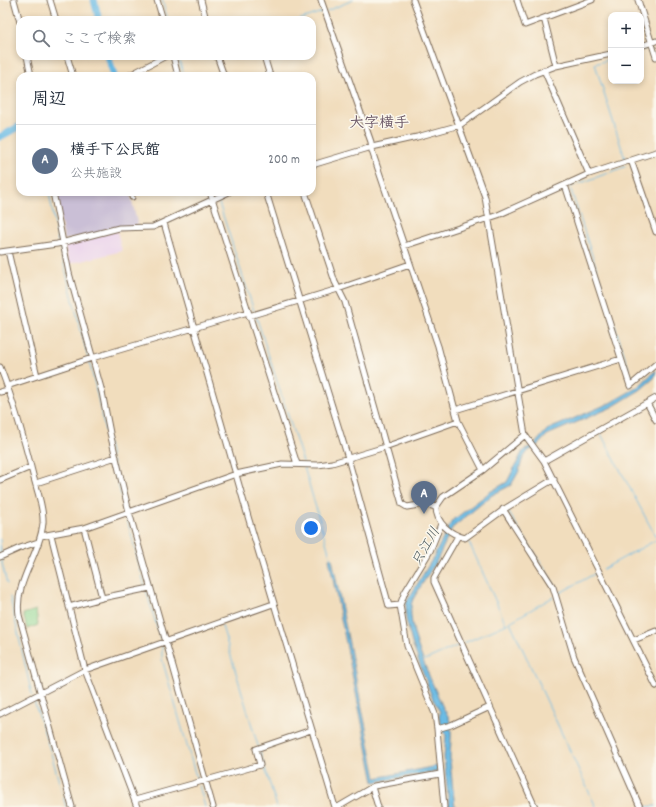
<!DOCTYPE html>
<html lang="ja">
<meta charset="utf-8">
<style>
:root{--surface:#fff;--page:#f2f2f3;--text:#1f2937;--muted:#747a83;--line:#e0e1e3;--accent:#d1495b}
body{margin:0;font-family:Dekko,"Klee One",sans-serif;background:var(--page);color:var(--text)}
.controls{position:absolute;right:12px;top:12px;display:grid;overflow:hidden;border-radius:8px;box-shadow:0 2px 6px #0003}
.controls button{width:36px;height:36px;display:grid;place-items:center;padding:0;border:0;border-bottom:1px solid var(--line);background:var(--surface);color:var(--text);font:20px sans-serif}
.you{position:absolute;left:311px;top:528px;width:14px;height:14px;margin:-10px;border:3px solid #fff;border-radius:50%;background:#1a73e8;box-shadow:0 0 0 6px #1a73e833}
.badge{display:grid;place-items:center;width:26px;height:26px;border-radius:50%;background:var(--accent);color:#fff;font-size:13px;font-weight:700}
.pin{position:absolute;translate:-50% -33px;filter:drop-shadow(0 1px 2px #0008)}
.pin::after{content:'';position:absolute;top:21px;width:14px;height:12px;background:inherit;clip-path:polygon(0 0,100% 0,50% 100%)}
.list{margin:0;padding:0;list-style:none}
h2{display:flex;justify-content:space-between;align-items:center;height:52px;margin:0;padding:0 16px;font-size:17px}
h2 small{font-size:13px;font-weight:400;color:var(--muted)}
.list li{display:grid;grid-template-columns:26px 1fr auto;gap:12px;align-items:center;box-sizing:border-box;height:72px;padding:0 16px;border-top:1px solid var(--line)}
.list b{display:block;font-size:15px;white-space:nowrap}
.list p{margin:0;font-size:13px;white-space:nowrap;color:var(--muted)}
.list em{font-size:13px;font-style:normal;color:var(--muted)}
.icon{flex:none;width:22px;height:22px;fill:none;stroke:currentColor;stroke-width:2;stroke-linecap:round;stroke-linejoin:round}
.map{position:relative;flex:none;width:656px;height:807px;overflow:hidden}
.search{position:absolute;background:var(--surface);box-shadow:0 2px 6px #0003;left:16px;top:16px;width:300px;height:44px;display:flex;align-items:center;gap:10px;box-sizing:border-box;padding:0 14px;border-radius:12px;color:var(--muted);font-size:15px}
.panel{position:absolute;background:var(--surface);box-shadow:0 2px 6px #0003;left:16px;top:72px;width:300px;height:124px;border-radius:12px}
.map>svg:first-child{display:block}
</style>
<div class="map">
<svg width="656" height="807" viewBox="0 0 656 807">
<rect width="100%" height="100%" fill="#fbf7ec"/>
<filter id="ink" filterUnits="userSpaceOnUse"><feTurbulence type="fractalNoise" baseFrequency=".025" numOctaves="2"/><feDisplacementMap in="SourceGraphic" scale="8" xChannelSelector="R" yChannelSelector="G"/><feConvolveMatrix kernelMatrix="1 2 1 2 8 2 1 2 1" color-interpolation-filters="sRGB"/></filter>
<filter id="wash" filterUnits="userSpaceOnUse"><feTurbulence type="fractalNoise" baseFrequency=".012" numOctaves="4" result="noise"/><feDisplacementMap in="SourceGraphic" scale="16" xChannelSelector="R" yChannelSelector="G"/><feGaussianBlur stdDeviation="0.9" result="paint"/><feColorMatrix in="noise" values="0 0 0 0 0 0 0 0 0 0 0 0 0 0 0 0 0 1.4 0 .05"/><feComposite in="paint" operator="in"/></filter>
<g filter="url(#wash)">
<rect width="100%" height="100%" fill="#f1ddbd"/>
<path fill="#ead1ec" d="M 117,231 L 122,251 L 69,264 L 64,244 Z"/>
<path fill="#cabfd6" d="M 55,192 L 130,192 L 138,227 L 64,240 Z"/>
<path fill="#8dd58f" stroke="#648056" d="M 36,610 L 38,625 L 27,629 L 23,614 Z"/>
<path fill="#6abbe5" stroke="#527282" d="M 656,370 L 654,378 L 640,390 L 612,407 L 547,435 L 537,446 L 528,451 L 522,460 L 519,471 L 511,485 L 492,495 L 452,528 L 437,560 L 413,599 C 402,622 434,686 444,710 C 455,721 450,744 450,758 C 451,774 453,791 455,807 L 449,807 L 444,757 L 446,736 L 439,718 L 440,712 L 432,697 L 412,643 L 406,619 L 406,603 L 433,558 L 452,521 L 490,492 L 507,482 L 523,451 L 535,444 L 547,430 L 610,403 L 638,387 Z
M 329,559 L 332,559 L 376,778 L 437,766 L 438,771 L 374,782 Z"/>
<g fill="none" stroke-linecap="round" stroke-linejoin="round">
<path stroke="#6abbe5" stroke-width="1" d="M 162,0 L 168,20
M 327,11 L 353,0
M 298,20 L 322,12
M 654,37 L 656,37
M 641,50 L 649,48
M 178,56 L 184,76
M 611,59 L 595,64 L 625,159
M 627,166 L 570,187 L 633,382
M 49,192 L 58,242
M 218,200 L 254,311
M 59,245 L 88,358
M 256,316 L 303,462
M 89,361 C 98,393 103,425 111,457
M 601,434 L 656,537
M 112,460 L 125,511
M 304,467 L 331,559
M 507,510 L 560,593
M 126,515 L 145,587
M 0,539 L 1,554
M 468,540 L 506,624
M 1,559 L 7,584
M 603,569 L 656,540
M 146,590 L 161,641
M 558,594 L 596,573
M 10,597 L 32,695
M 553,597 L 510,622 L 596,807
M 222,626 L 258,746
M 464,643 L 509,623
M 162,646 L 162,659 L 197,780
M 423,661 L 459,645
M 33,698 L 51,753 L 66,807
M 259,749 L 277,807
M 199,785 L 205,807
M 644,807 L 656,806"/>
<path stroke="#6abbe5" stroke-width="7" d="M 94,0 L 99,20
M 108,56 L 114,76
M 0,137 L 20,126"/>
</g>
</g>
<g filter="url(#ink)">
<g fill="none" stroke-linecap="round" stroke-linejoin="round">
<defs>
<path id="minor" d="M 14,0 L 20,22
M 50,0 L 56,20
M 157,0 L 163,20
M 201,0 L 206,20
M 321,0 L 371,142 L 372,151 L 438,346 L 458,421 L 483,470
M 413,0 L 485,197 L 525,435 L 544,461 L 656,686
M 517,0 L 525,25 L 592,0
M 638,0 L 656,57
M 544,18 L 556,66
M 641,46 L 656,41
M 27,56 L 31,76
M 67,56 L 73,76
M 173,56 L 178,76
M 217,56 L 224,76
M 264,56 L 270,76
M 544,70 L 589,174
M 128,76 L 166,56
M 631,160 L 656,232
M 312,165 L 372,147 L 417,137 L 460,125 L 520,82 L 535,74 L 556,66 L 611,54
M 565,185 L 630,386 L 656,364
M 53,192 L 69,273 L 102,392 L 110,433 L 129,512 L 213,807
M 131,192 L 132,197
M 210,192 L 297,464
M 266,192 L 348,458 L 389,606 L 400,605
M 305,192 L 335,282 L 345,302 L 402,504 L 407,507 L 425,504 L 436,507
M 164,223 L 249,520 L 335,807
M 404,246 L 498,215 L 589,174 L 656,152
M 8,251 L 37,376
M 0,252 L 57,244 L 119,228 L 153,227 L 229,192
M 249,316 L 338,289 L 410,264
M 0,367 C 14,402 24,439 33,475 C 37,490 44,508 43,523 C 40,555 14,582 19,615 L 72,807
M 7,386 L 92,358 L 248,312
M 0,392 L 8,390
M 647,403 L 656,420
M 455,410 L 621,359
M 525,435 L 483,470 L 443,497 L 436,507 C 436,523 450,534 465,538 L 506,508 L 554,479
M 544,461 L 656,398
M 0,480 L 31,467
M 36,483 L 116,457
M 503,509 L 553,587 L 574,657 L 640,807
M 51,535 L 85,670 L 137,807
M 41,536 L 84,528 L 236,474 L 282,464 L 318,465 L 332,463 L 382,448 L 458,421
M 458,536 L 434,578 L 434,582 L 535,807
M 0,557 L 20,548 L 38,542
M 102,598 L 150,588
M 69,607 L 102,598 L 84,528
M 634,640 L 656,631
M 0,714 L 85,670 L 273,604
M 437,729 L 435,714 L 407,646 L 400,605 L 405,592 L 430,551 L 441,524
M 372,787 L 378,807
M 135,800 L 260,765 L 256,749 L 311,730
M 338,807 L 374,786 L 440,774
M 444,807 L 437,729 L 451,725 L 490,707"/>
</defs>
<use href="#minor" stroke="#7b6956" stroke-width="7"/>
<use href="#minor" stroke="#fff" stroke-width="5"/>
</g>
</g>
<g text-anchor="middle" stroke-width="3" stroke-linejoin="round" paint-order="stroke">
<g font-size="14" font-style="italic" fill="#49565a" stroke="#fbf7ec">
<text transform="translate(425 546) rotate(-60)" y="5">只江川</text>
</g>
<g font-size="15" font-weight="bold" fill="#6d5a69" stroke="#fbf7ec">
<text x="379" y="127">大字横手</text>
</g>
</g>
</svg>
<div class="controls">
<button>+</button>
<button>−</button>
</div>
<div class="you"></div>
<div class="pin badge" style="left:424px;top:514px;background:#5c6f8a">A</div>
<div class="search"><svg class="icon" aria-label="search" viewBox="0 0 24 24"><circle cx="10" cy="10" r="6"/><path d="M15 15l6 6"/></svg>ここで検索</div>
<section class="panel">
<h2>周辺<small></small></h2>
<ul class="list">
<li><span class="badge" style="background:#5c6f8a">A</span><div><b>横手下公民館</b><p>公共施設</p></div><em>200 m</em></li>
</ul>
</section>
</div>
